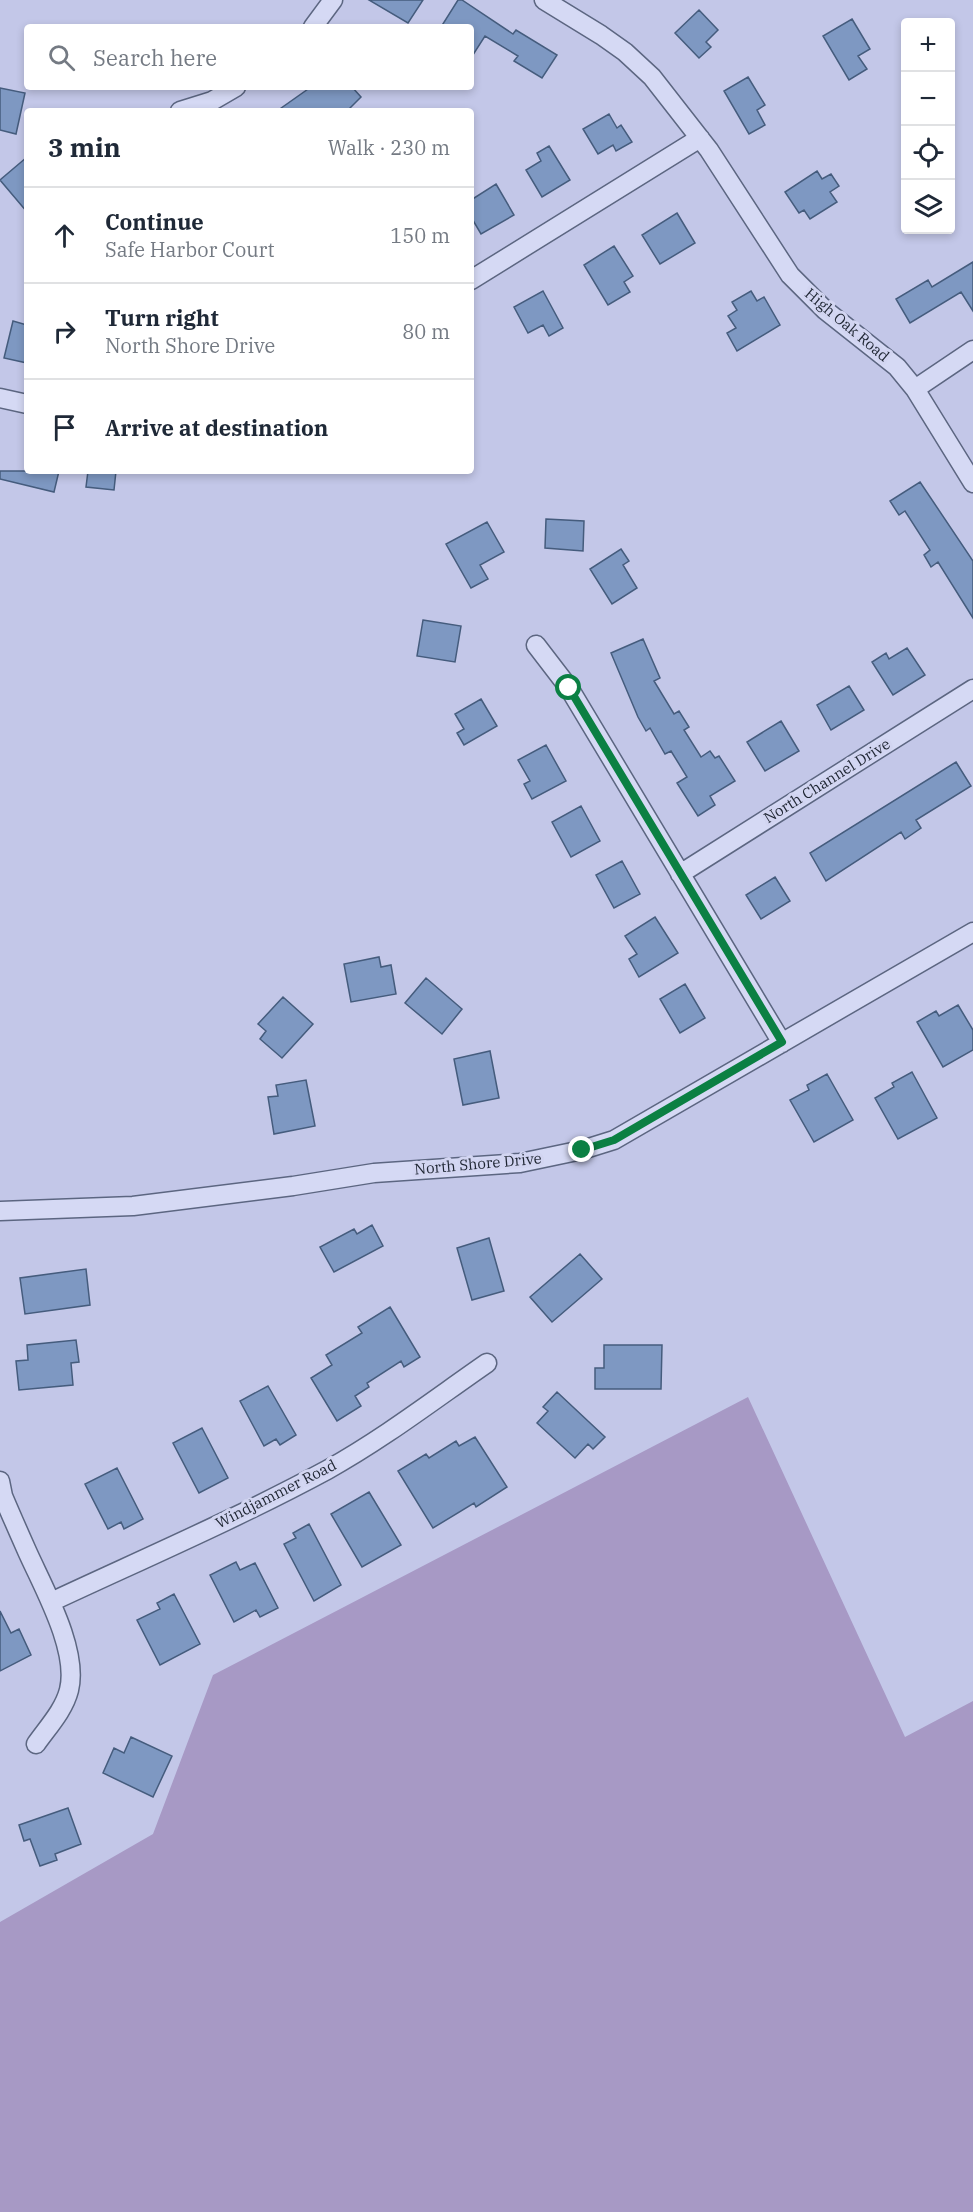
<!DOCTYPE html>
<meta charset="utf-8">
<style>
:root{--surface:#fff;--page:#f2f2f3;--text:#1f2937;--muted:#747a83;--line:#e0e1e3}
body{margin:0;font-family:"IBM Plex Serif",serif;background:var(--page);color:var(--text)}
.controls{position:absolute;right:18px;top:18px;display:grid;overflow:hidden;border-radius:6px;box-shadow:0 3px 9px #0003}
.controls button{width:54px;height:54px;display:grid;place-items:center;padding:0;border:0;border-bottom:2px solid var(--line);background:var(--surface);color:var(--text);font:30px sans-serif}
.stop{position:absolute;width:18px;height:18px;margin:-14px;border:4px solid #0b8043;border-radius:50%;background:#fff}
.stop.end{background:#0b8043;border-color:#fff;box-shadow:0 2px 6px #0008}
.list{margin:0;padding:0;list-style:none}
h2{display:flex;justify-content:space-between;align-items:center;height:78px;margin:0;padding:0 24px;font-size:26px}
h2 small{font-size:20px;font-weight:400;color:var(--muted)}
.list li{display:grid;grid-template-columns:39px 1fr auto;gap:18px;align-items:center;box-sizing:border-box;height:96px;padding:0 24px;border-top:2px solid var(--line)}
.list b{display:block;font-size:22px;white-space:nowrap}
.list p{margin:0;font-size:20px;white-space:nowrap;color:var(--muted)}
.list em{font-size:20px;font-style:normal;color:var(--muted)}
.icon{flex:none;width:33px;height:33px;fill:none;stroke:currentColor;stroke-width:2;stroke-linecap:round;stroke-linejoin:round}
.map{position:relative;flex:none;width:973px;height:2212px;overflow:hidden}
.search{position:absolute;background:var(--surface);box-shadow:0 3px 9px #0003;left:24px;top:24px;width:450px;height:66px;display:flex;align-items:center;gap:15px;box-sizing:border-box;padding:0 21px;border-radius:6px;color:var(--muted);font-size:22px}
.panel{position:absolute;background:var(--surface);box-shadow:0 3px 9px #0003;left:24px;top:108px;width:450px;height:366px;border-radius:6px}
.map>svg:first-child{display:block}
</style>
<div class="map">
<svg width="973" height="2212" viewBox="0 0 973 2212">
<rect width="100%" height="100%" fill="#c3c7e8"/>
<path fill="#a799c5" d="M 748,1397 L 905,1737 L 973,1701 L 973,2212 L 0,2212 L 0,1922 L 153,1834 L 213,1675 Z"/>
<path fill="#7e98c2" stroke="#455c7d" stroke-width="1.5" d="M 369,0 L 423,0 L 408,23 Z
M 458,0 L 462,0 L 513,34 L 516,30 L 557,55 L 542,78 L 514,61 L 518,56 L 485,36 L 471,58 L 471,27 L 441,27 Z
M 699,10 L 718,30 L 706,42 L 711,47 L 699,58 L 675,33 Z
M 852,19 L 870,49 L 858,56 L 867,69 L 849,80 L 823,36 Z
M 748,77 L 765,105 L 757,110 L 765,125 L 749,134 L 724,91 Z
M 311,87 L 352,87 L 361,97 L 347,111 L 277,111 Z
M 0,88 L 25,93 L 16,134 L 0,130 Z
M 609,114 L 617,128 L 621,125 L 632,142 L 616,151 L 613,145 L 598,154 L 583,129 Z
M 549,146 L 570,180 L 542,197 L 526,170 L 541,161 L 537,153 Z
M 27,157 L 27,212 L 0,180 Z
M 817,171 L 822,179 L 831,174 L 839,186 L 830,192 L 837,202 L 810,219 L 804,210 L 799,213 L 785,192 Z
M 496,184 L 514,215 L 481,234 L 471,217 L 471,200 Z
M 677,213 L 695,243 L 660,264 L 642,235 Z
M 614,246 L 633,276 L 624,282 L 630,292 L 608,305 L 584,265 Z
M 973,262 L 973,311 L 961,292 L 910,323 L 896,299 L 928,280 L 932,287 Z
M 543,291 L 563,328 L 549,336 L 543,325 L 528,333 L 514,307 Z
M 751,291 L 757,301 L 764,297 L 780,325 L 737,351 L 727,333 L 736,328 L 728,316 L 737,310 L 732,302 Z
M 13,321 L 27,325 L 27,363 L 4,358 Z
M 0,471 L 59,471 L 54,492 L 0,479 Z
M 88,471 L 116,471 L 114,490 L 86,487 Z
M 920,482 L 973,561 L 973,618 L 938,562 L 931,567 L 924,555 L 930,550 L 905,511 L 899,515 L 890,501 Z
M 546,519 L 584,521 L 583,551 L 545,548 Z
M 487,522 L 504,552 L 480,565 L 488,579 L 471,588 L 446,544 Z
M 621,549 L 629,561 L 623,565 L 637,588 L 612,604 L 590,569 Z
M 423,620 L 461,626 L 455,662 L 417,656 Z
M 643,639 L 660,678 L 654,681 L 674,714 L 679,711 L 689,727 L 684,730 L 701,757 L 710,751 L 715,758 L 719,756 L 735,781 L 710,796 L 715,805 L 698,816 L 677,783 L 687,777 L 671,751 L 665,754 L 650,728 L 646,731 L 638,717 L 611,653 Z
M 907,648 L 925,675 L 893,695 L 872,662 L 886,653 L 889,659 Z
M 849,686 L 864,710 L 831,730 L 817,705 Z
M 481,699 L 497,726 L 464,745 L 457,733 L 464,729 L 455,714 Z
M 781,721 L 799,751 L 765,771 L 747,742 Z
M 546,745 L 566,781 L 532,799 L 524,784 L 530,781 L 518,760 Z
M 956,762 L 971,786 L 916,820 L 921,828 L 905,839 L 901,832 L 826,881 L 810,853 Z
M 581,806 L 600,841 L 571,857 L 552,822 Z
M 622,861 L 640,894 L 614,908 L 596,875 Z
M 775,877 L 790,901 L 761,919 L 746,895 Z
M 655,917 L 678,953 L 639,977 L 629,959 L 637,954 L 625,936 Z
M 379,957 L 381,967 L 391,965 L 396,994 L 351,1002 L 344,964 Z
M 426,978 L 462,1009 L 442,1034 L 405,1003 Z
M 685,984 L 705,1018 L 680,1033 L 660,999 Z
M 283,997 L 313,1024 L 282,1058 L 260,1039 L 266,1031 L 258,1024 Z
M 958,1005 L 973,1030 L 973,1050 L 943,1067 L 917,1022 L 936,1011 L 939,1016 Z
M 490,1051 L 499,1098 L 463,1105 L 454,1059 Z
M 912,1072 L 937,1118 L 898,1139 L 875,1098 L 894,1087 L 892,1083 Z
M 827,1074 L 853,1120 L 814,1142 L 790,1100 L 809,1090 L 807,1085 Z
M 306,1080 L 315,1126 L 274,1134 L 268,1097 L 278,1096 L 276,1085 Z
M 372,1225 L 383,1246 L 334,1272 L 320,1247 L 354,1229 L 357,1234 Z
M 489,1238 L 504,1291 L 472,1300 L 457,1248 Z
M 580,1254 L 602,1279 L 552,1322 L 530,1297 Z
M 86,1269 L 90,1305 L 25,1314 L 20,1278 Z
M 390,1307 L 420,1357 L 404,1367 L 401,1361 L 367,1383 L 369,1387 L 355,1396 L 361,1406 L 337,1421 L 311,1378 L 332,1365 L 326,1355 L 362,1333 L 358,1327 Z
M 76,1340 L 79,1362 L 71,1363 L 73,1385 L 19,1390 L 16,1361 L 28,1360 L 27,1345 Z
M 604,1345 L 662,1345 L 661,1389 L 595,1389 L 595,1368 L 604,1368 Z
M 268,1386 L 296,1435 L 280,1445 L 276,1439 L 264,1446 L 240,1401 Z
M 557,1392 L 605,1437 L 593,1449 L 588,1444 L 575,1458 L 537,1423 L 548,1411 L 543,1407 Z
M 202,1428 L 228,1478 L 199,1493 L 173,1443 Z
M 475,1437 L 507,1487 L 476,1507 L 474,1503 L 433,1528 L 398,1471 L 426,1454 L 429,1458 L 456,1441 L 459,1446 Z
M 117,1468 L 143,1519 L 124,1529 L 121,1522 L 108,1529 L 85,1484 Z
M 369,1492 L 401,1545 L 362,1567 L 331,1514 Z
M 309,1524 L 341,1585 L 314,1601 L 284,1544 L 296,1538 L 293,1533 Z
M 236,1562 L 240,1570 L 255,1563 L 278,1608 L 260,1617 L 256,1610 L 234,1622 L 210,1575 Z
M 174,1594 L 200,1644 L 160,1665 L 137,1620 L 160,1609 L 157,1603 Z
M 0,1611 L 11,1633 L 19,1629 L 31,1655 L 0,1671 Z
M 131,1737 L 172,1756 L 153,1797 L 103,1773 L 114,1748 L 124,1753 Z
M 68,1808 L 81,1844 L 55,1854 L 57,1860 L 40,1866 L 30,1839 L 24,1841 L 19,1825 Z"/>
<g fill="none" stroke-linecap="round" stroke-linejoin="round">
<defs>
<path id="minor" d="M 544,0 L 601,35 L 625,52 L 652,77 L 709,150 L 790,275 L 825,310 L 897,367 L 915,389 L 973,483
M 313,27 L 333,0
M 180,111 L 212,101 L 236,87
M 471,280 L 700,138
M 915,389 L 973,350
M 0,398 L 27,404
M 536,645 L 569,688 L 782,1043
M 680,874 L 973,689
M 0,1211 L 133,1206 L 293,1186 L 374,1173 L 520,1163 L 582,1150 L 614,1140 L 973,932
M 0,1481 L 3,1496 C 11,1515 19,1533 27,1551 C 43,1587 79,1650 69,1690 C 64,1710 48,1727 36,1744
M 51,1602 C 143,1559 238,1518 327,1470 C 383,1439 435,1399 487,1363"/>
</defs>
<use href="#minor" stroke="#5c6681" stroke-width="21"/>
<use href="#minor" stroke="#d5d9f4" stroke-width="18"/>
</g>
<g fill="none" stroke-linecap="round" stroke-linejoin="round">
<path stroke="#0b8043" stroke-width="8" d="M 569,688 L 782,1042 L 614,1140 L 582,1150"/>
</g>
<g text-anchor="middle" stroke-width="6" stroke-linejoin="round" paint-order="stroke">
<g font-size="15" fill="#1e2532" stroke="#d2d5f1">
<text transform="translate(847 325) rotate(40)" y="5">High Oak Road</text>
<text transform="translate(827 781) rotate(-32)" y="5">North Channel Drive</text>
<text transform="translate(478 1164) rotate(-5)" y="5">North Shore Drive</text>
<text transform="translate(276 1494) rotate(-27)" y="5">Windjammer Road</text>
</g>
</g>
</svg>
<div class="controls">
<button>+</button>
<button>−</button>
<button><svg class="icon" aria-label="locate" viewBox="0 0 24 24"><circle cx="12" cy="12" r="6"/><path d="M12 2v4M12 18v4M2 12h4M18 12h4"/></svg></button>
<button><svg class="icon" aria-label="layers" viewBox="0 0 24 24"><path d="M12 4l9 5-9 5-9-5zM3 14l9 5 9-5"/></svg></button>
</div>
<div class="stop" style="left:569px;top:688px"></div>
<div class="stop end" style="left:582px;top:1150px"></div>
<div class="search"><svg class="icon" aria-label="search" viewBox="0 0 24 24"><circle cx="10" cy="10" r="6"/><path d="M15 15l6 6"/></svg>Search here</div>
<section class="panel">
<h2>3 min<small>Walk · 230 m</small></h2>
<ul class="list">
<li><svg class="icon" aria-label="ahead" viewBox="0 0 24 24"><path d="M12 20V5M6 11l6-6 6 6"/></svg><div><b>Continue</b><p>Safe Harbor Court</p></div><em>150 m</em></li>
<li><svg class="icon" aria-label="right" viewBox="0 0 24 24"><path d="M7 20v-9h11M14 6l5 5-5 5"/></svg><div><b>Turn right</b><p>North Shore Drive</p></div><em>80 m</em></li>
<li><svg class="icon" aria-label="arrive" viewBox="0 0 24 24"><path d="M6 21V4h12l-3 4 3 4H6"/></svg><div><b>Arrive at destination</b></div></li>
</ul>
</section>
</div>
